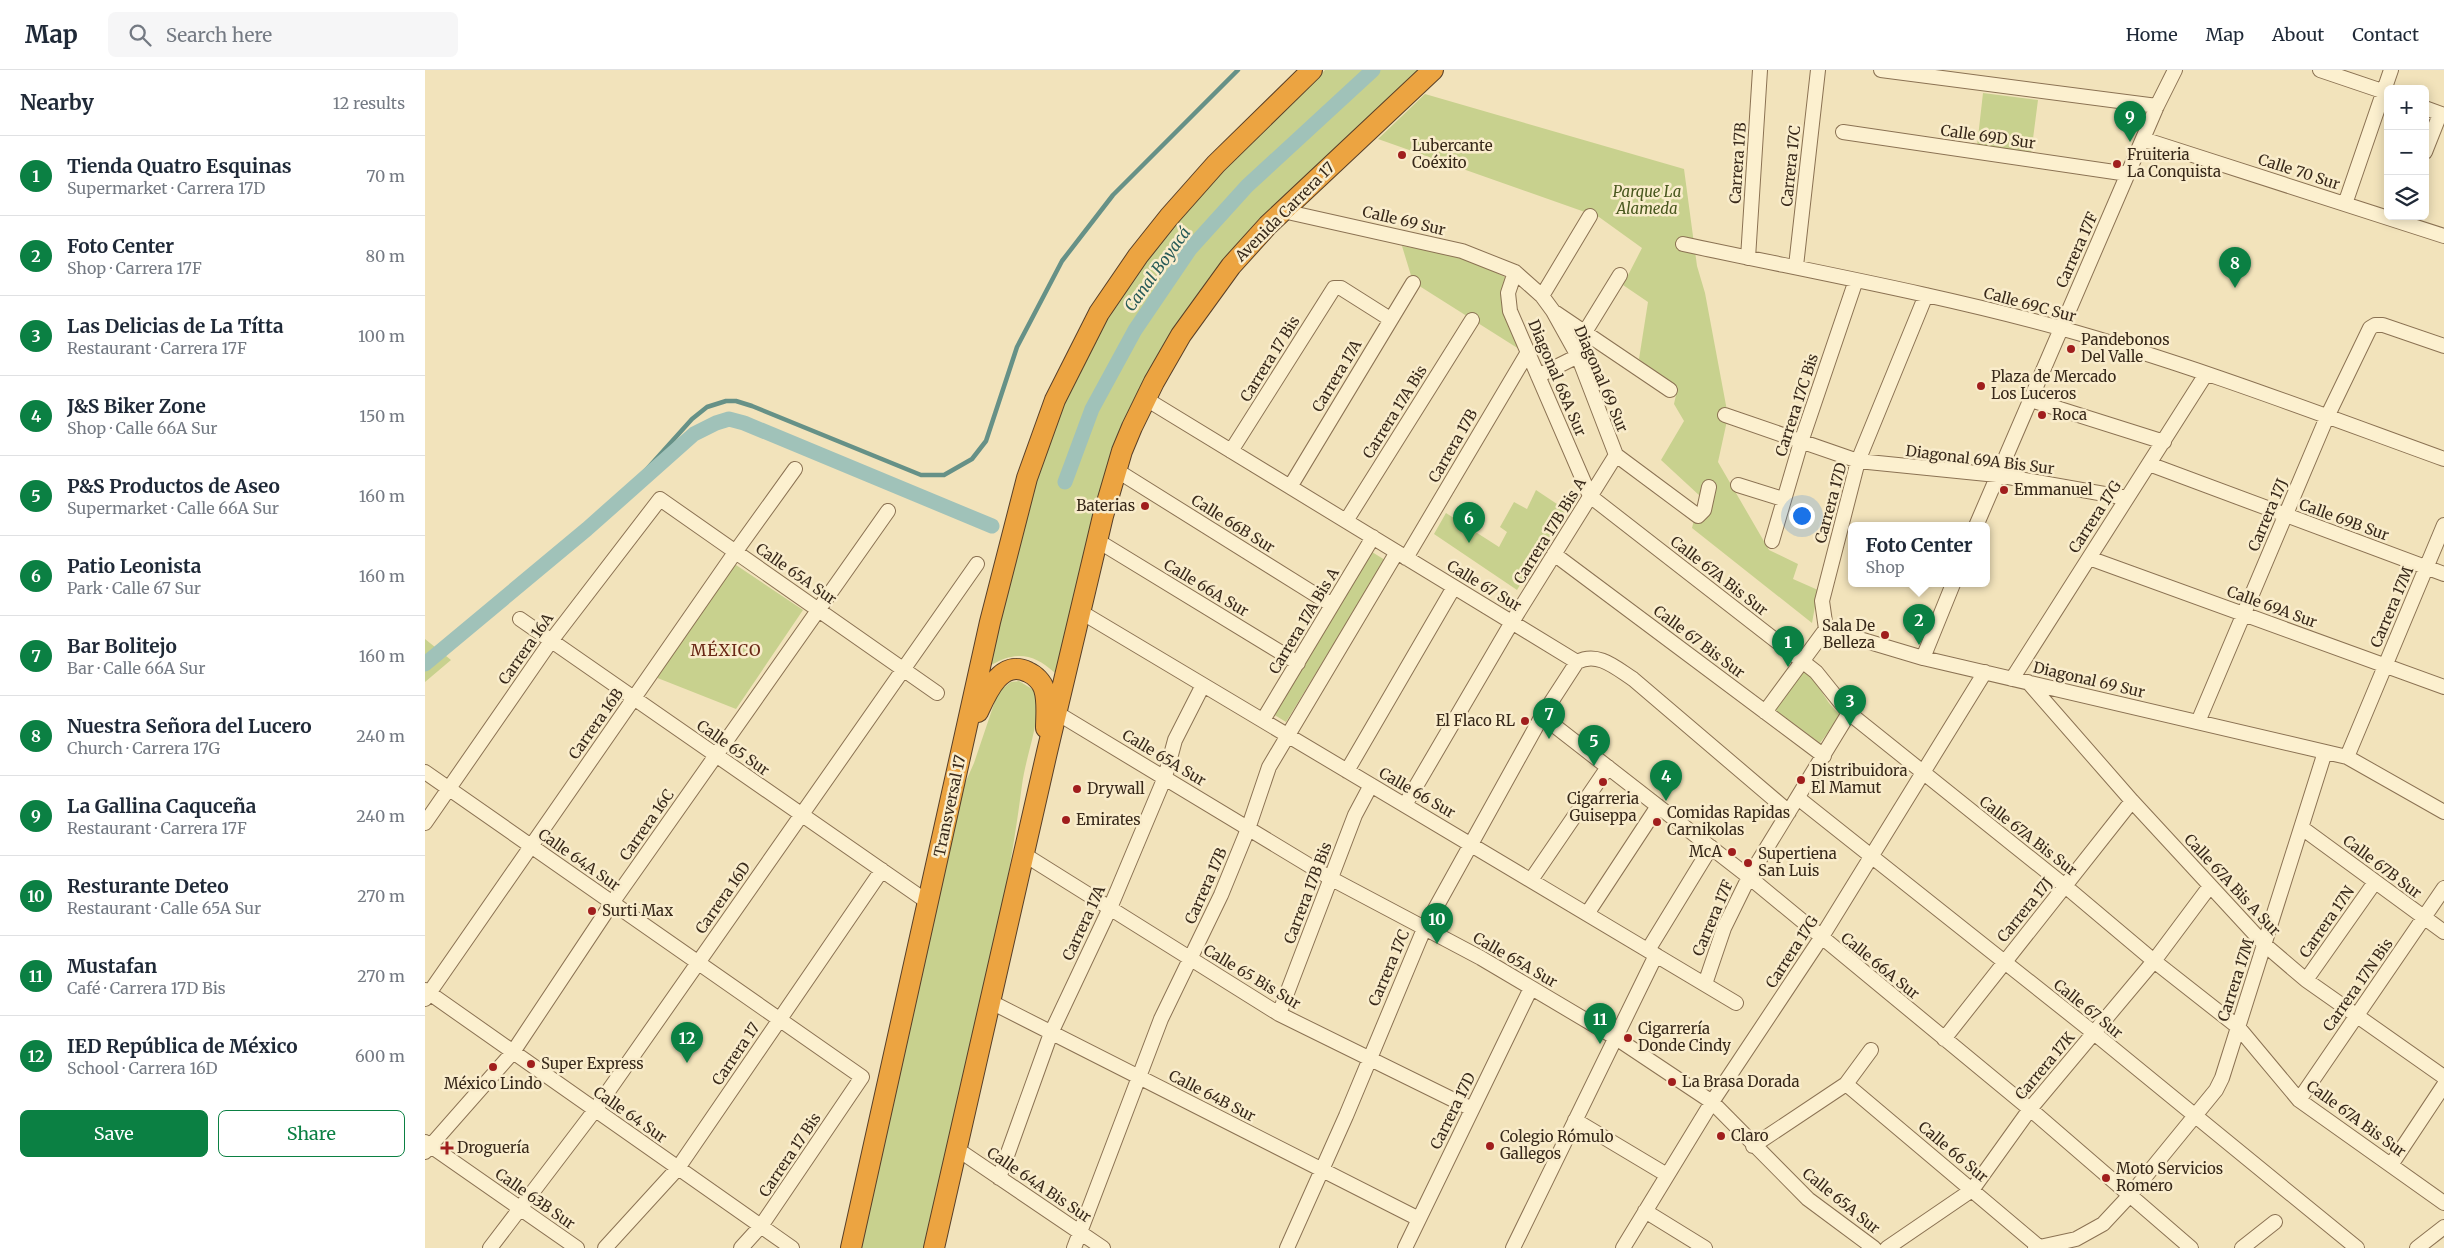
<!DOCTYPE html>
<meta charset="utf-8">
<style>
:root{--surface:#fff;--page:#f6f6f7;--text:#1f2937;--muted:#747a83;--line:#e0e1e3;--accent:#0b8043}
body{margin:0;font-family:Merriweather,serif;background:var(--page);color:var(--text)}
.controls{position:absolute;right:15px;top:15px;display:grid;overflow:hidden;border-radius:8px;box-shadow:0 2px 12px #0003}
.controls button{width:45px;height:45px;display:grid;place-items:center;padding:0;border:0;border-bottom:1px solid var(--line);background:var(--surface);color:var(--text);font:25px sans-serif}
.you{position:absolute;left:1376px;top:445px;width:18px;height:18px;margin:-12px;border:4px solid #fff;border-radius:50%;background:#1a73e8;box-shadow:0 0 0 8px #1a73e833}
.badge{display:grid;place-items:center;width:32px;height:32px;border-radius:50%;background:var(--accent);color:#fff;font-size:16px;font-weight:700}
.pin{position:absolute;translate:-50% -41px;filter:drop-shadow(0 1px 2px #0008)}
.pin::after{content:'';position:absolute;top:26px;width:18px;height:15px;background:inherit;clip-path:polygon(0 0,100% 0,50% 100%)}
.popup{position:absolute;left:1423px;top:452px;width:142px;height:65px;box-sizing:border-box;display:grid;place-content:center;border-radius:8px;background:var(--surface);filter:drop-shadow(0 1px 4px #0005);font-size:16px;white-space:nowrap;color:var(--muted)}
.popup b{font-size:19px;color:var(--text)}
.popup::after{content:'';position:absolute;left:50%;top:100%;margin-left:-10px;border:10px solid transparent;border-top-color:var(--surface)}
.list{margin:0;padding:0;list-style:none}
h2{display:flex;justify-content:space-between;align-items:center;height:65px;margin:0;padding:0 20px;font-size:21px}
h2 small{font-size:16px;font-weight:400;color:var(--muted)}
.list li{display:grid;grid-template-columns:32px 1fr auto;gap:15px;align-items:center;box-sizing:border-box;height:80px;padding:0 20px;border-top:1px solid var(--line)}
.list b{display:block;font-size:19px;white-space:nowrap}
.list p{margin:0;font-size:16px;white-space:nowrap;color:var(--muted)}
.list em{font-size:16px;font-style:normal;color:var(--muted)}
.actions{display:flex;gap:10px;padding:15px 20px}
.actions a{flex:1;padding:11px 0;border:1px solid var(--accent);border-radius:8px;text-align:center;font-size:18px;color:var(--accent)}
.actions .main{background:var(--accent);color:#fff}
.icon{flex:none;width:28px;height:28px;fill:none;stroke:currentColor;stroke-width:2;stroke-linecap:round;stroke-linejoin:round}
.map{position:relative;flex:none;width:2019px;height:1178px;overflow:hidden}
header{display:flex;align-items:center;gap:30px;box-sizing:border-box;height:70px;padding:0 25px;background:var(--surface);border-bottom:1px solid var(--line)}
header strong{font-size:24px}
nav{display:flex;gap:28px;margin-inline-start:auto;font-size:18px}
.search{width:350px;height:45px;background:var(--page);display:flex;align-items:center;gap:12px;box-sizing:border-box;padding:0 18px;border-radius:8px;color:var(--muted);font-size:19px}
main{display:flex}
aside{flex:1;background:var(--surface)}
.map>svg:first-child{display:block}
</style>
<header>
<strong>Map</strong>
<div class="search"><svg class="icon" aria-label="search" viewBox="0 0 24 24"><circle cx="10" cy="10" r="6"/><path d="M15 15l6 6"/></svg>Search here</div>
<nav><a>Home</a><a>Map</a><a>About</a><a>Contact</a></nav>
</header>
<main>
<aside>
<h2>Nearby<small>12 results</small></h2>
<ul class="list">
<li><span class="badge">1</span><div><b>Tienda Quatro Esquinas</b><p>Supermarket · Carrera 17D</p></div><em>70 m</em></li>
<li><span class="badge">2</span><div><b>Foto Center</b><p>Shop · Carrera 17F</p></div><em>80 m</em></li>
<li><span class="badge">3</span><div><b>Las Delicias de La Títta</b><p>Restaurant · Carrera 17F</p></div><em>100 m</em></li>
<li><span class="badge">4</span><div><b>J&amp;S Biker Zone</b><p>Shop · Calle 66A Sur</p></div><em>150 m</em></li>
<li><span class="badge">5</span><div><b>P&amp;S Productos de Aseo</b><p>Supermarket · Calle 66A Sur</p></div><em>160 m</em></li>
<li><span class="badge">6</span><div><b>Patio Leonista</b><p>Park · Calle 67 Sur</p></div><em>160 m</em></li>
<li><span class="badge">7</span><div><b>Bar Bolitejo</b><p>Bar · Calle 66A Sur</p></div><em>160 m</em></li>
<li><span class="badge">8</span><div><b>Nuestra Señora del Lucero</b><p>Church · Carrera 17G</p></div><em>240 m</em></li>
<li><span class="badge">9</span><div><b>La Gallina Caquceña</b><p>Restaurant · Carrera 17F</p></div><em>240 m</em></li>
<li><span class="badge">10</span><div><b>Resturante Deteo</b><p>Restaurant · Calle 65A Sur</p></div><em>270 m</em></li>
<li><span class="badge">11</span><div><b>Mustafan</b><p>Café · Carrera 17D Bis</p></div><em>270 m</em></li>
<li><span class="badge">12</span><div><b>IED República de México</b><p>School · Carrera 16D</p></div><em>600 m</em></li>
</ul>
<div class="actions"><a class="main">Save</a><a>Share</a></div>
</aside>
<div class="map">
<svg width="2019" height="1178" viewBox="0 0 2019 1178">
<rect width="100%" height="100%" fill="#f2e3bb"/>
<path fill="#c8d18e" d="M 900,0 L 993,0 L 832,151 L 786,206 L 742,270 L 703,342 L 676,420 L 630,603 C 607,582 589,581 563,597 L 611,409 L 636,337 L 673,263 L 705,213 L 742,162 L 780,120 Z
M 1558,23 L 1613,30 L 1606,84 L 1552,76 Z
M 1000,24 L 1259,99 L 1272,196 L 1280,223 L 1303,346 L 1293,392 L 1344,480 L 1373,494 L 1368,509 L 1393,520 L 1387,553 L 1267,458 L 1275,426 L 1236,390 L 1259,351 L 1249,334 L 1252,320 L 1214,289 L 1223,232 L 1198,215 L 1217,178 L 1174,147 L 953,69 Z
M 977,176 L 1033,185 L 1080,207 L 1079,215 L 1094,279 L 988,212 Z
M 1111,420 L 1141,440 L 1092,520 L 1009,464 L 1021,443 L 1074,477 L 1082,462 L 1075,457 L 1089,432 L 1102,439 Z
M 947,482 L 960,490 L 861,652 L 848,644 Z
M 308,493 L 378,540 L 311,639 L 230,607 Z
M 0,569 L 26,590 L 0,612 Z
M 1378,599 C 1395,611 1399,633 1416,645 L 1395,673 L 1349,639 Z
M 594,611 L 607,619 L 613,625 C 614,656 601,685 597,715 C 577,871 535,1025 499,1178 L 436,1178 L 537,720 L 549,693 L 573,622 L 586,612 Z"/>
<g fill="none" stroke-linecap="round" stroke-linejoin="round">
<path stroke="#669187" stroke-width="4.5" d="M 195,429 L 267,349 L 282,337 L 301,331 L 311,331 L 327,336 L 496,405 L 519,405 L 547,389 L 561,371 L 592,277 L 637,191 L 688,125 L 813,0"/>
<path stroke="#a0c2b9" stroke-width="15" d="M 640,412 L 667,339 L 710,260 L 765,179 L 822,116 L 948,0
M 0,594 L 162,459 L 269,364 L 291,353 L 304,349 L 319,353 L 567,456"/>
<defs>
<path id="minor" d="M 1456,0 L 1732,36
M 1895,0 L 1963,23
M 2000,38 L 2019,45
M 1418,62 L 1703,104
M 1718,69 L 2019,166
M 2000,82 L 2015,44
M 1920,134 L 1966,0
M 858,141 L 1037,181 L 1090,202 L 1117,226 L 1128,241 L 1153,286 L 1191,385
M 1258,174 C 1384,201 1511,224 1635,258 C 1765,294 1892,343 2019,389
M 1323,188 L 1335,0
M 1371,196 L 1393,0
M 1090,202 L 1083,223 L 1085,241 L 1165,426 L 1377,591 L 1391,602 L 1424,643 L 1640,816 L 1729,891 L 1813,957 L 1874,1030 L 2019,1133
M 1117,226 L 1165,146
M 1131,243 L 1245,320
M 1160,262 L 1195,205
M 1113,306 L 1153,286
M 721,329 L 1152,592 C 1173,581 1191,598 1208,609 L 1364,742
M 1606,330 L 1739,372
M 1300,345 L 1433,391 L 1572,405 L 1702,428
M 806,381 L 909,218 L 916,218 L 965,249
M 1191,385 L 1273,446 L 1279,440 L 1284,417
M 1724,394 L 2019,504
M 691,400 L 907,535
M 1313,415 L 1358,429
M 865,417 L 988,213
M 921,451 L 1047,250
M 1551,456 L 1732,36 L 1750,0
M 673,471 L 873,593
M 1347,471 L 1376,372 L 1431,210
M 1129,484 L 1399,686
M 981,488 L 1103,282
M 1664,488 L 2019,617
M 656,542 L 1311,933
M 95,549 L 504,833
M 1401,559 L 1498,588 L 1922,687 L 2019,742
M 1498,588 L 1528,514
M 1587,609 L 1781,304
M 1603,612 L 1707,731 L 1840,875 L 1881,910 L 2019,1007
M 1340,642 L 1401,559 L 1397,531 L 1433,391 L 1501,225
M 632,643 L 905,808 L 1056,888 L 1191,968 L 1287,1032 L 1383,1129 L 1449,1178
M 1117,646 L 1324,807 L 1605,1039 L 1766,1178
M 838,650 L 948,467
M 1773,652 L 1902,347 L 1945,258 L 1950,255 L 1958,255 L 2019,276
M 1922,687 L 2019,455
M 922,701 L 1029,517
M 0,702 L 437,1007 L 336,1156 L 316,1178
M 1373,728 L 1669,963 L 1932,1178
M 980,735 L 1087,552 L 1191,385
M 0,753 L 126,571 L 235,429 L 512,623
M 1877,758 L 2019,862
M 600,785 L 854,944 L 1047,1039
M 1106,810 L 1183,697
M 1162,844 L 1233,736
M 1223,880 L 1286,777
M 1881,910 L 1950,812
M 1280,914 L 1299,858 L 1324,807 L 1424,643
M 0,920 L 367,1178
M 0,929 L 311,481 L 370,399
M 566,932 L 994,1149
M 854,944 L 930,745 L 946,715
M 1519,969 L 1707,731
M 1421,1014 L 1613,1176
M 1874,1030 L 2019,818
M 1150,1050 L 1242,1105
M 0,1072 L 152,1178
M 1328,1076 L 1421,1014 L 1446,980
M 532,1079 L 678,1178
M 0,1082 L 88,982 L 187,833 L 463,441
M 1966,1095 L 2019,1015
M 574,1108 L 626,963 L 685,838 L 740,707 L 750,670 L 778,615
M 1220,1141 L 1280,1178
M 65,1178 L 170,1040 L 552,494
M 180,1178 L 253,1098 L 457,800
M 649,1178 L 736,949 L 796,825 L 823,759 L 844,697 L 972,482
M 862,1178 L 921,1046 L 999,859 L 1117,646 L 1152,592
M 980,1178 L 1106,918
M 1088,1178 L 1231,885
M 1198,1178 L 1287,1032 L 1396,868 L 1560,602
M 1462,1178 L 1547,1120 L 1605,1039 L 1729,891 L 1785,816
M 1610,1178 L 1651,1169 L 1678,1154 L 1706,1124 L 1791,1020 L 1797,1008 L 1900,682
M 1817,1178 L 1850,1152
M 1992,1178 L 2019,1157"/>
<path id="highway" d="M 553,642 C 562,622 576,589 603,602 C 610,605 617,612 619,619 C 623,631 621,646 621,658
M 426,1178 L 565,552 L 602,408 L 630,330 L 674,243 L 713,186 L 744,147 L 791,94 L 887,0
M 509,1178 L 622,682 L 678,446 L 697,381 L 707,357 L 729,312 L 756,265 L 806,196 L 843,155 L 1008,0"/>
</defs>
<use href="#minor" stroke="#8b7253" stroke-width="16"/>
<use href="#highway" stroke="#583f28" stroke-width="22"/>
<use href="#minor" stroke="#fcf0cf" stroke-width="14"/>
<use href="#highway" stroke="#eca441" stroke-width="20"/>
</g>
<g fill="#a01e1d" stroke="#f9eccb" stroke-width="2">
<circle cx="977" cy="85" r="5"/>
<circle cx="1692" cy="94" r="5"/>
<circle cx="1646" cy="279" r="5"/>
<circle cx="1556" cy="316" r="5"/>
<circle cx="1617" cy="345" r="5"/>
<circle cx="1579" cy="420" r="5"/>
<circle cx="720" cy="436" r="5"/>
<circle cx="1460" cy="565" r="5"/>
<circle cx="1100" cy="651" r="5"/>
<circle cx="1376" cy="710" r="5"/>
<circle cx="1178" cy="712" r="5"/>
<circle cx="652" cy="719" r="5"/>
<circle cx="641" cy="750" r="5"/>
<circle cx="1232" cy="752" r="5"/>
<circle cx="1307" cy="782" r="5"/>
<circle cx="1323" cy="793" r="5"/>
<circle cx="167" cy="841" r="5"/>
<circle cx="1203" cy="968" r="5"/>
<circle cx="106" cy="994" r="5"/>
<circle cx="68" cy="997" r="5"/>
<circle cx="1247" cy="1012" r="5"/>
<circle cx="1296" cy="1066" r="5"/>
<circle cx="1065" cy="1076" r="5"/>
<path d="M19.5 1070.5h5v5h5v5h-5v5h-5v-5h-5v-5h5z"/>
<circle cx="1681" cy="1108" r="5"/>
</g>
<g text-anchor="middle" stroke-width="5" stroke-linejoin="round" paint-order="stroke">
<g font-size="15" fill="#38291a" stroke="#f9eccb">
<text transform="translate(1563 67) rotate(8)" y="5">Calle 69D Sur</text>
<text transform="translate(1313 93) rotate(-86)" y="5">Carrera 17B</text>
<text transform="translate(1366 96) rotate(-84)" y="5">Carrera 17C</text>
<text transform="translate(1874 102) rotate(18)" y="5">Calle 70 Sur</text>
<text transform="translate(860 142) rotate(-45)" y="5">Avenida Carrera 17</text>
<text transform="translate(979 151) rotate(13)" y="5">Calle 69 Sur</text>
<text transform="translate(1652 180) rotate(-66)" y="5">Carrera 17F</text>
<text transform="translate(1605 235) rotate(15)" y="5">Calle 69C Sur</text>
<text transform="translate(845 289) rotate(-58)" y="5">Carrera 17 Bis</text>
<text transform="translate(912 306) rotate(-59)" y="5">Carrera 17A</text>
<text transform="translate(1132 308) rotate(67)" y="5">Diagonal 68A Sur</text>
<text transform="translate(1176 309) rotate(67)" y="5">Diagonal 69 Sur</text>
<text transform="translate(1372 335) rotate(-72)" y="5">Carrera 17C Bis</text>
<text transform="translate(970 342) rotate(-58)" y="5">Carrera 17A Bis</text>
<text transform="translate(1028 376) rotate(-60)" y="5">Carrera 17B</text>
<text transform="translate(1555 390) rotate(7)" y="5">Diagonal 69A Bis Sur</text>
<text transform="translate(1406 433) rotate(-75)" y="5">Carrera 17D</text>
<text transform="translate(1843 445) rotate(-67)" y="5">Carrera 17J</text>
<text transform="translate(1670 447) rotate(-57)" y="5">Carrera 17G</text>
<text transform="translate(1919 450) rotate(20)" y="5">Calle 69B Sur</text>
<text transform="translate(808 454) rotate(32)" y="5">Calle 66B Sur</text>
<text transform="translate(1125 461) rotate(-58)" y="5">Carrera 17B Bis A</text>
<text transform="translate(371 504) rotate(35)" y="5">Calle 65A Sur</text>
<text transform="translate(1294 506) rotate(38)" y="5">Calle 67A Bis Sur</text>
<text transform="translate(1059 516) rotate(31)" y="5">Calle 67 Sur</text>
<text transform="translate(781 518) rotate(31)" y="5">Calle 66A Sur</text>
<text transform="translate(1847 537) rotate(20)" y="5">Calle 69A Sur</text>
<text transform="translate(1967 537) rotate(-67)" y="5">Carrera 17M</text>
<text transform="translate(879 551) rotate(-59)" y="5">Carrera 17A Bis A</text>
<text transform="translate(1274 572) rotate(37)" y="5">Calle 67 Bis Sur</text>
<text transform="translate(101 579) rotate(-55)" y="5">Carrera 16A</text>
<text transform="translate(1664 610) rotate(13)" y="5">Diagonal 69 Sur</text>
<text transform="translate(171 654) rotate(-55)" y="5">Carrera 16B</text>
<text transform="translate(308 678) rotate(35)" y="5">Calle 65 Sur</text>
<text transform="translate(739 688) rotate(31)" y="5">Calle 65A Sur</text>
<text transform="translate(992 723) rotate(30)" y="5">Calle 66 Sur</text>
<text transform="translate(525 736) rotate(-78)" y="5">Transversal 17</text>
<text transform="translate(222 755) rotate(-55)" y="5">Carrera 16C</text>
<text transform="translate(1603 766) rotate(38)" y="5">Calle 67A Bis Sur</text>
<text transform="translate(154 790) rotate(35)" y="5">Calle 64A Sur</text>
<text transform="translate(1957 797) rotate(37)" y="5">Calle 67B Sur</text>
<text transform="translate(1807 815) rotate(47)" y="5">Calle 67A Bis A Sur</text>
<text transform="translate(781 816) rotate(-66)" y="5">Carrera 17B</text>
<text transform="translate(883 823) rotate(-69)" y="5">Carrera 17B Bis</text>
<text transform="translate(298 828) rotate(-55)" y="5">Carrera 16D</text>
<text transform="translate(1600 840) rotate(-51)" y="5">Carrera 17J</text>
<text transform="translate(1288 848) rotate(-67)" y="5">Carrera 17F</text>
<text transform="translate(1902 852) rotate(-55)" y="5">Carrera 17N</text>
<text transform="translate(659 853) rotate(-65)" y="5">Carrera 17A</text>
<text transform="translate(1367 882) rotate(-57)" y="5">Carrera 17G</text>
<text transform="translate(1090 890) rotate(30)" y="5">Calle 65A Sur</text>
<text transform="translate(1455 896) rotate(39)" y="5">Calle 66A Sur</text>
<text transform="translate(964 898) rotate(-67)" y="5">Carrera 17C</text>
<text transform="translate(827 907) rotate(31)" y="5">Calle 65 Bis Sur</text>
<text transform="translate(1811 910) rotate(-72)" y="5">Carrera 17M</text>
<text transform="translate(1933 915) rotate(-55)" y="5">Carrera 17N Bis</text>
<text transform="translate(1663 939) rotate(39)" y="5">Calle 67 Sur</text>
<text transform="translate(311 984) rotate(-56)" y="5">Carrera 17</text>
<text transform="translate(1620 996) rotate(-50)" y="5">Carrera 17K</text>
<text transform="translate(787 1026) rotate(27)" y="5">Calle 64B Sur</text>
<text transform="translate(1028 1041) rotate(-64)" y="5">Carrera 17D</text>
<text transform="translate(205 1045) rotate(35)" y="5">Calle 64 Sur</text>
<text transform="translate(1931 1049) rotate(36)" y="5">Calle 67A Bis Sur</text>
<text transform="translate(1528 1082) rotate(40)" y="5">Calle 66 Sur</text>
<text transform="translate(365 1085) rotate(-56)" y="5">Carrera 17 Bis</text>
<text transform="translate(614 1115) rotate(34)" y="5">Calle 64A Bis Sur</text>
<text transform="translate(110 1129) rotate(35)" y="5">Calle 63B Sur</text>
<text transform="translate(1416 1131) rotate(39)" y="5">Calle 65A Sur</text>
</g>
<g font-size="15" fill="#38291a" stroke="#f9eccb" text-anchor="start">
<text x="987" y="81">Lubercante<tspan x="987" dy="17">Coéxito</tspan></text>
<text x="1702" y="90">Fruiteria<tspan x="1702" dy="17">La Conquista</tspan></text>
<text x="1656" y="275">Pandebonos<tspan x="1656" dy="17">Del Valle</tspan></text>
<text x="1566" y="312">Plaza de Mercado<tspan x="1566" dy="17">Los Luceros</tspan></text>
<text x="1627" y="350">Roca</text>
<text x="1589" y="425">Emmanuel</text>
<text x="710" y="441" text-anchor="end">Baterias</text>
<text x="1450" y="561" text-anchor="end">Sala De<tspan x="1450" dy="17">Belleza</tspan></text>
<text x="1090" y="656" text-anchor="end">El Flaco RL</text>
<text x="1386" y="706">Distribuidora<tspan x="1386" dy="17">El Mamut</tspan></text>
<text x="662" y="724">Drywall</text>
<text x="1178" y="734" text-anchor="middle">Cigarreria<tspan x="1178" dy="17">Guiseppa</tspan></text>
<text x="1242" y="748">Comidas Rapidas<tspan x="1242" dy="17">Carnikolas</tspan></text>
<text x="651" y="755">Emirates</text>
<text x="1297" y="787" text-anchor="end">McA</text>
<text x="1333" y="789">Supertiena<tspan x="1333" dy="17">San Luis</tspan></text>
<text x="177" y="846">Surti Max</text>
<text x="1213" y="964">Cigarrería<tspan x="1213" dy="17">Donde Cindy</tspan></text>
<text x="116" y="999">Super Express</text>
<text x="1257" y="1017">La Brasa Dorada</text>
<text x="68" y="1019" text-anchor="middle">México Lindo</text>
<text x="1306" y="1071">Claro</text>
<text x="1075" y="1072">Colegio Rómulo<tspan x="1075" dy="17">Gallegos</tspan></text>
<text x="32" y="1083">Droguería</text>
<text x="1691" y="1104">Moto Servicios<tspan x="1691" dy="17">Romero</tspan></text>
</g>
<g font-size="15" font-style="italic" fill="#48571e" stroke="#f9eccb">
<text x="1222" y="127">Parque La<tspan x="1222" dy="17">Alameda</tspan></text>
</g>
<g font-size="16" font-style="italic" fill="#275a57" stroke="#f9eccb">
<text transform="translate(732 199) rotate(-54)" y="6">Canal Boyacá</text>
</g>
<g font-size="16" letter-spacing="1" fill="#692815" stroke="#f9eccb">
<text x="301" y="586">MÉXICO</text>
</g>
</g>
</svg>
<div class="controls">
<button>+</button>
<button>−</button>
<button><svg class="icon" aria-label="layers" viewBox="0 0 24 24"><path d="M12 4l9 5-9 5-9-5zM3 14l9 5 9-5"/></svg></button>
</div>
<div class="you"></div>
<div class="pin badge" style="left:1363px;top:597px">1</div>
<div class="pin badge" style="left:1494px;top:575px">2</div>
<div class="popup"><b>Foto Center</b>Shop</div>
<div class="pin badge" style="left:1425px;top:656px">3</div>
<div class="pin badge" style="left:1241px;top:731px">4</div>
<div class="pin badge" style="left:1169px;top:696px">5</div>
<div class="pin badge" style="left:1044px;top:473px">6</div>
<div class="pin badge" style="left:1124px;top:669px">7</div>
<div class="pin badge" style="left:1810px;top:218px">8</div>
<div class="pin badge" style="left:1705px;top:72px">9</div>
<div class="pin badge" style="left:1012px;top:874px">10</div>
<div class="pin badge" style="left:1175px;top:974px">11</div>
<div class="pin badge" style="left:262px;top:993px">12</div>
</div>
</main>
